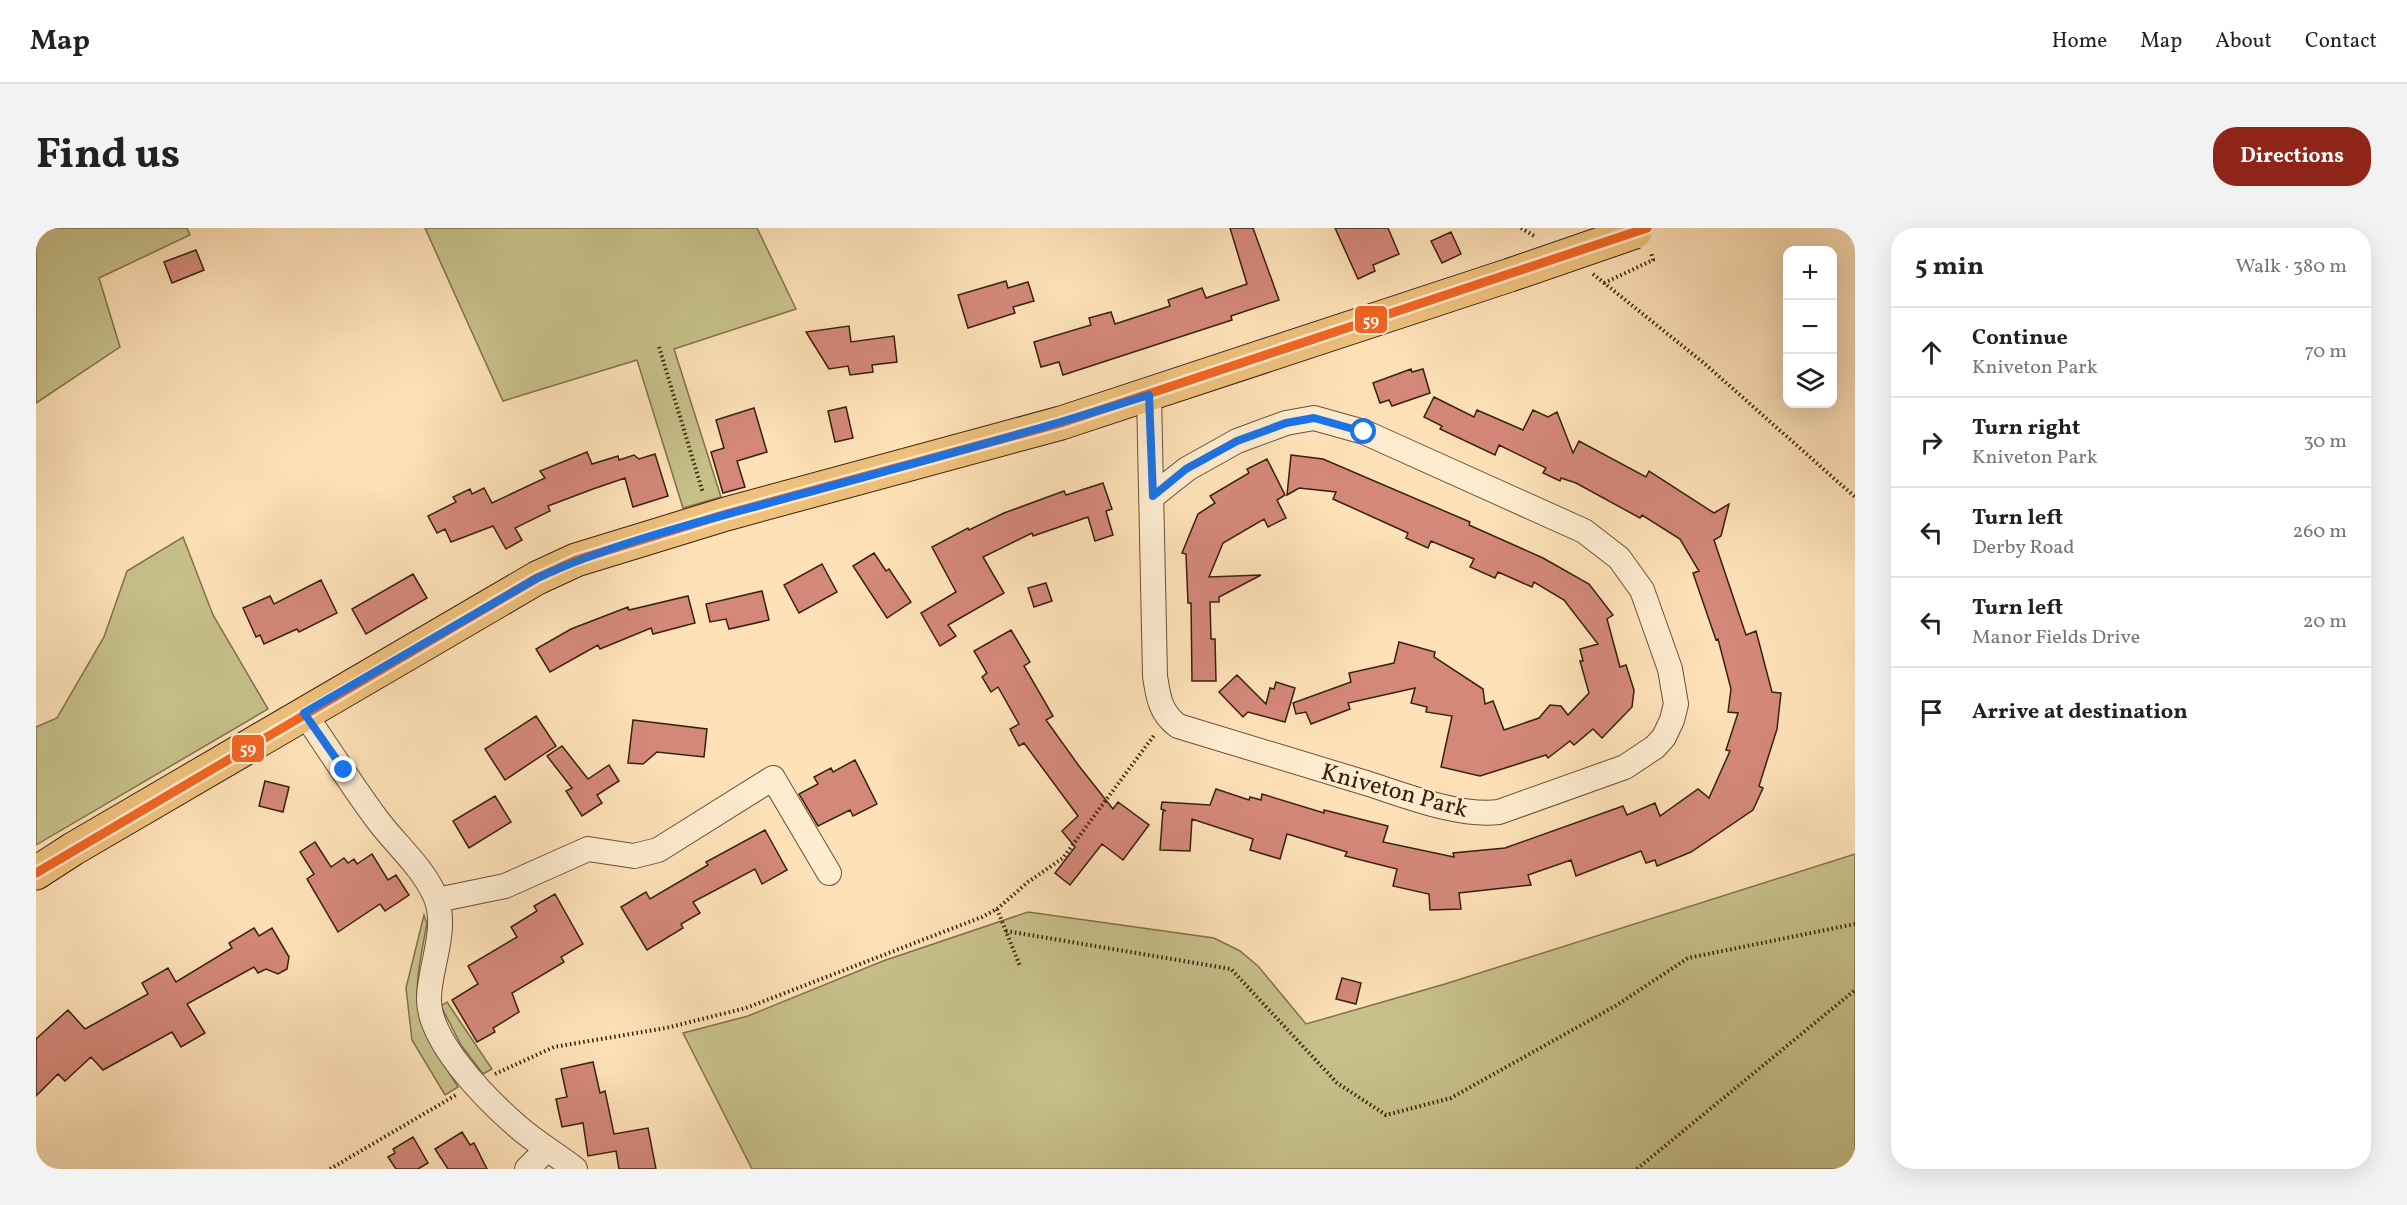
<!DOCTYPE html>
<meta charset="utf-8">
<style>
:root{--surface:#fff;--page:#f2f2f2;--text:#222;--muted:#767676;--line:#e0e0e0;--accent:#8f2418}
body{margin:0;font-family:Vollkorn,serif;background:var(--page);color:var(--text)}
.controls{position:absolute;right:18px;top:18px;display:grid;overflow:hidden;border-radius:12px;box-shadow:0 6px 24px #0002}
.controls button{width:54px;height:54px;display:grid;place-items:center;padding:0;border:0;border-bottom:2px solid var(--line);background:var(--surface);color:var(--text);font:30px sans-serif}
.stop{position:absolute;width:18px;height:18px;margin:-14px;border:4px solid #1a73e8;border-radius:50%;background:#fff}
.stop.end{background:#1a73e8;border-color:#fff;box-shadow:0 2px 6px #0008}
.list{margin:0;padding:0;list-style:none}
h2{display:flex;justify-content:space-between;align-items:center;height:78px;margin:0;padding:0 24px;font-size:26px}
h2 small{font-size:20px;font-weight:400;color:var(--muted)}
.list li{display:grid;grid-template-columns:39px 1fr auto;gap:18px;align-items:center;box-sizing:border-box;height:90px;padding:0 24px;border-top:2px solid var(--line)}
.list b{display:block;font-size:22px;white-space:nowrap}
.list p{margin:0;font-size:20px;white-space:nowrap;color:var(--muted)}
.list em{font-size:20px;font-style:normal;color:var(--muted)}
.icon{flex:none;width:33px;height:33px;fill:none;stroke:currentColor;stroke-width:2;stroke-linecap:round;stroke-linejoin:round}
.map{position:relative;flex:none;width:1819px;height:941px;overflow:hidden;border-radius:24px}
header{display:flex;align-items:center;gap:36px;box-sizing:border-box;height:84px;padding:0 30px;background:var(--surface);border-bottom:2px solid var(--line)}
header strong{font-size:28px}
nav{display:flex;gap:33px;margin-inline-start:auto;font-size:21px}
.intro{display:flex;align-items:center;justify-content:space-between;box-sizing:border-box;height:144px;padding:0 36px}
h1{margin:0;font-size:42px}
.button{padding:15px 27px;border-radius:24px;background:var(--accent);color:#fff;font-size:21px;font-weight:700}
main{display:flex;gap:36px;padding:0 36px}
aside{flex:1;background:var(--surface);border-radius:24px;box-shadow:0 6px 24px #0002}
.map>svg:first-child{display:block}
</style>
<header>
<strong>Map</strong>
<nav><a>Home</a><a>Map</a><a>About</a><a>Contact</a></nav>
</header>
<div class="intro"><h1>Find us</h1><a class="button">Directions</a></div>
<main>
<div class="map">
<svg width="1819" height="941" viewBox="0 0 1819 941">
<rect width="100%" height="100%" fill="#fee1b7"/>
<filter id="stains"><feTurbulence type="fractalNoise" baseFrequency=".00333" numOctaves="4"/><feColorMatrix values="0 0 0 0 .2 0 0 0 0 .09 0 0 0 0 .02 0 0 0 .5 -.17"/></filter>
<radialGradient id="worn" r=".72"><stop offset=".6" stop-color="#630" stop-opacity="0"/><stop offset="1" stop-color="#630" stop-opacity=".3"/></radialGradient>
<path fill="#c7c189" stroke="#80704c" stroke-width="1.5" d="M 0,0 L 151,0 L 154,7 L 63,50 L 84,119 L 0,175 Z
M 389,0 L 721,0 L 760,81 L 638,121 L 685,269 L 647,280 L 601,132 L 467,173 Z
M 147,309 L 177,387 L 232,481 L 0,617 L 0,499 L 21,490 L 68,409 L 91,343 Z
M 1819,626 L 1819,941 L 716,941 L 647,805 L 712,788 L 847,733 L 992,684 L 1178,710 L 1204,723 L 1222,738 L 1270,796 L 1409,756 Z
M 388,687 L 391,696 C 374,780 376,787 422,859 L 409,867 L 376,812 L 370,760 Z
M 411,774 L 456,841 L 447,846 L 425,817 L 405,778 Z"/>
<path fill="#d4887a" stroke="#39200e" stroke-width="1.5" d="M 1194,0 L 1217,0 L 1243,72 L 1195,88 L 1196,92 L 1027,147 L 1023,134 L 1005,139 L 998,114 L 1055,97 L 1053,90 L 1075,84 L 1079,96 L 1134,78 L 1132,72 L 1166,60 L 1170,70 L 1211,56 Z
M 1299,0 L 1352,0 L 1363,26 L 1337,37 L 1339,43 L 1322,51 Z
M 1415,4 L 1425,26 L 1406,35 L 1395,13 Z
M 160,22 L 168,42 L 136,55 L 128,34 Z
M 970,53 L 972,60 L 992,54 L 998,73 L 977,79 L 979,85 L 932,100 L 922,67 Z
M 813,98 L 815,114 L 858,108 L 861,134 L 836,137 L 837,144 L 814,147 L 812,138 L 793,141 L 770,104 Z
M 1375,141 L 1376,144 L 1387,141 L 1394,165 L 1356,178 L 1353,172 L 1344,175 L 1337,155 Z
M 1398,169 L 1438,189 L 1441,182 L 1487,202 L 1497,182 L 1512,189 L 1521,184 L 1537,225 L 1543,213 L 1610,249 L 1613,243 L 1678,285 L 1693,276 L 1685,308 L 1678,312 L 1710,407 L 1720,403 L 1736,464 L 1745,465 L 1741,501 L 1723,558 L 1727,560 L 1717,582 L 1655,624 L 1621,638 L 1619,632 L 1610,635 L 1605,623 L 1540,648 L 1535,632 L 1492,647 L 1495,657 L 1423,665 L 1425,681 L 1394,682 L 1393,666 L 1357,658 L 1361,641 L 1309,628 L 1311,624 L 1251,606 L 1244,631 L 1214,622 L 1217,611 L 1156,591 L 1154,623 L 1124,622 L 1127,582 L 1130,583 L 1125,581 L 1126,574 L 1174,577 L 1180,561 L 1213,572 L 1214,569 L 1225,572 L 1226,566 L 1288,585 L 1288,582 L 1352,598 L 1347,614 L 1418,629 L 1417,625 L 1469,620 L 1587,578 L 1591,587 L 1619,575 L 1624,588 L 1662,561 L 1673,570 L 1694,523 L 1690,522 L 1702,485 L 1692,484 L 1695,461 L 1682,411 L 1680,412 L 1657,345 L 1663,343 L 1644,311 L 1606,287 L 1604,290 L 1540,255 L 1525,250 L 1524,253 L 1507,245 L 1510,240 L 1463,217 L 1459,227 L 1404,201 L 1406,198 L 1388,189 Z
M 810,179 L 817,210 L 799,214 L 792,183 Z
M 718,180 L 731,224 L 701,233 L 709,259 L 687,265 L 675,224 L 688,220 L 680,192 Z
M 551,224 L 556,236 L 582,228 L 583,232 L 598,227 L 603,231 L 619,226 L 632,268 L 597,279 L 589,250 L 557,261 L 512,278 L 514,283 L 479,300 L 486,312 L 470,321 L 457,298 L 415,314 L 409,301 L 401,305 L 392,288 L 420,274 L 417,269 L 434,261 L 436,266 L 448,260 L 456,275 L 509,250 L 504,243 Z
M 1255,227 L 1287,231 L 1434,294 L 1433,297 L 1507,330 L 1553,356 L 1577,387 L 1571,391 L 1584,439 L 1590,437 L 1598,462 L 1596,479 L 1566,510 L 1557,501 L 1538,517 L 1534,513 L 1512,530 L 1510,527 L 1444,548 L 1405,539 L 1416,488 L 1390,484 L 1391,479 L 1375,475 L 1379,460 L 1312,475 L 1314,481 L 1275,496 L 1270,484 L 1260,486 L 1257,475 L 1315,454 L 1313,445 L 1358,435 L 1363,414 L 1399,424 L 1398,429 L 1447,461 L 1449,476 L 1457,473 L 1468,502 L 1503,490 L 1514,477 L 1525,478 L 1532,487 L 1553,465 L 1544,433 L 1547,433 L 1544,421 L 1562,416 L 1528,372 L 1498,354 L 1496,359 L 1462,344 L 1459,350 L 1434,339 L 1438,331 L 1395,313 L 1392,320 L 1370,310 L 1372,305 L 1297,271 L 1300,264 L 1263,260 L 1251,267 Z
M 1231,231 L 1249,267 L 1241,272 L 1250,290 L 1232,299 L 1228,291 L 1187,315 L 1173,349 L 1225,347 L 1183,369 L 1183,374 L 1174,374 L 1175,411 L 1179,411 L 1180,453 L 1156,453 L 1155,375 L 1152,375 L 1150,326 L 1146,325 L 1162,286 L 1179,275 L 1174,268 L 1213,245 L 1211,241 Z
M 1067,255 L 1076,281 L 1070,283 L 1077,307 L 1059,313 L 1052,289 L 997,308 L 996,305 L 947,329 L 968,365 L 912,397 L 920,408 L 904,418 L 885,385 L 920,364 L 896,319 L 932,300 L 933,302 L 968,285 L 1028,263 L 1030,267 Z
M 838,325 L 850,343 L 853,341 L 875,374 L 851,390 L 817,338 Z
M 786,336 L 801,364 L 763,385 L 748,357 Z
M 377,346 L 391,370 L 330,406 L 316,381 Z
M 285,352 L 301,385 L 263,404 L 261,401 L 228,416 L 224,407 L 220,409 L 207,380 L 234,368 L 238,376 Z
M 1010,355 L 1016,373 L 998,379 L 992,360 Z
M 726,363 L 733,392 L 693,401 L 690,391 L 674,394 L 670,376 Z
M 652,368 L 659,395 L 617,406 L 615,400 L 564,421 L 562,417 L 514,444 L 500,421 L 535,401 L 592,379 L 593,382 Z
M 975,402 L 994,434 L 988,438 L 1017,488 L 1010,492 L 1043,538 L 1077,581 L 1082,574 L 1113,597 L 1087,632 L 1066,616 L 1034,657 L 1019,645 L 1039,619 L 1026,603 L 1042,588 L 988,515 L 983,518 L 974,501 L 983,496 L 962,459 L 955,464 L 946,449 L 951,445 L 938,423 Z
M 1201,447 L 1230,476 L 1234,460 L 1238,461 L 1240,454 L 1259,460 L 1249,494 L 1212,484 L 1207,489 L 1183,464 Z
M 500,488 L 520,518 L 469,552 L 449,521 Z
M 597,492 L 671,501 L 668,529 L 621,524 L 607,536 L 592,535 Z
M 526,518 L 552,551 L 573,537 L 583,553 L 561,567 L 566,575 L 546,588 L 530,563 L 536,560 L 511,528 Z
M 819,532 L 841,576 L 817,588 L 814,582 L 782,598 L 763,566 L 782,556 L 778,549 L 795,540 L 797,544 Z
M 229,553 L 253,559 L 247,584 L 223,578 Z
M 459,568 L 475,594 L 433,620 L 417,593 Z
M 729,602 L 751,642 L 726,656 L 719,641 L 657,674 L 664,685 L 645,696 L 647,700 L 611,722 L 585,679 L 610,664 L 614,671 L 672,637 L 670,634 Z
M 279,614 L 295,639 L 308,630 L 312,635 L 318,631 L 321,636 L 336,626 L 352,652 L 360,647 L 373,667 L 349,683 L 344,676 L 302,704 L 271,651 L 278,646 L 264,624 Z
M 519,666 L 547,716 L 525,729 L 528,734 L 476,765 L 483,784 L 457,800 L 459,804 L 441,814 L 416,772 L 442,756 L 432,738 L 481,709 L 475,699 L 501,683 L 498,678 Z
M 218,700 L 223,708 L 236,700 L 253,729 L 251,741 L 242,746 L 230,741 L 222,745 L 218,739 L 151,776 L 169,805 L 145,819 L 136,804 L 67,842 L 55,829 L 29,853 L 22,846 L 0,868 L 0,811 L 32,782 L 49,801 L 112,766 L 106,755 L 132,740 L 140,754 L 196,720 L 193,715 Z
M 1306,750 L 1325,755 L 1320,776 L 1300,771 Z
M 557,834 L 564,865 L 569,863 L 578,906 L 612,900 L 620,941 L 583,941 L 580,923 L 552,928 L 547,895 L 526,899 L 520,871 L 531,869 L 525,841 Z
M 426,904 L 434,917 L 438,915 L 451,941 L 412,941 L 399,921 Z
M 377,909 L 392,935 L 382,941 L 360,941 L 352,929 L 359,925 L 357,921 Z"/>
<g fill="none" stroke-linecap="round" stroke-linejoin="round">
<defs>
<path id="street" d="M 1113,167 L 1119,448 C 1122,468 1124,485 1142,498 C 1204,517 1267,536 1330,555 C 1368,567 1423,589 1463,584 L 1589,539 L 1619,519 L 1628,509 L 1636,492 L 1640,476 L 1634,441 L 1606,362 L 1583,330 L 1548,303 L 1328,204 L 1278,190 L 1250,195 L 1201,213 L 1151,241 L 1117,268
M 268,485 C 292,520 315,556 340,590 C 359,616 388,640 400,670 C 412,701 394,738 393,769 C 391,812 450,871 481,898 C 499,914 520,926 539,941
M 401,672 L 469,658 L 552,621 L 598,628 L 622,622 L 737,550 L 793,645
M 491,941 L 511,921"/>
<path id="primary" d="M 0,645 L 37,621 L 501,350 L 540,332 L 690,286 L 1025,195 L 1474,47"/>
</defs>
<use href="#street" stroke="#6a5038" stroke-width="26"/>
<use href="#primary" stroke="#39200e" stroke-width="35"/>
<path stroke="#39200e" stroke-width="4" stroke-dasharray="1.5 3" stroke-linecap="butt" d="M 1485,0 L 1500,9
M 1557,46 L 1669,136 L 1819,269
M 1568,55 L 1617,32 L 1615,24
M 623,119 L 667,265
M 961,681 L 984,738
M 970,703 L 1195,741 L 1301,855 L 1350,887 L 1415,870 L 1581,777 L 1652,730 L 1819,696
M 459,846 L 518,819 L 630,800 L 710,780 L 946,689 L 961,681 L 992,654 L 1027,630 L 1119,506
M 294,941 L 420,867
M 1601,941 L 1819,762"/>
<use href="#street" stroke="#feecd0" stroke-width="24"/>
<use href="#primary" stroke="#efc07c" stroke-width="33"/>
<defs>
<path id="primary-bridge" d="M 1474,47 L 1599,4"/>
</defs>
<use href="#primary-bridge" stroke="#39200e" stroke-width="35" stroke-linecap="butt"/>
<use href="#primary-bridge" stroke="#efc07c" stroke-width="33"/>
<defs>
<path id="bus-1" d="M 0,645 L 501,350 L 540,332 L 690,286 L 1025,195 L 1611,0"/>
</defs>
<use href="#bus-1" stroke="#feecd0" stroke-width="14"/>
<use href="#bus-1" stroke="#f26522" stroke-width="9"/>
</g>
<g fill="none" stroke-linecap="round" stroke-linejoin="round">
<path stroke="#1a73e8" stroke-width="8" d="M 308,542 L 268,485 L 501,350 C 580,314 667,293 751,270 C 872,237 993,205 1113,167 L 1117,268 L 1150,241 L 1201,213 L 1250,195 L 1278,190 L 1328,204"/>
</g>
<g text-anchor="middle" stroke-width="4.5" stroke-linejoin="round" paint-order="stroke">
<g font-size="24" fill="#39200e" stroke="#feecd0">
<text transform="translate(1359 562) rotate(15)" y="8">Kniveton Park</text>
</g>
</g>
<g stroke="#feecd0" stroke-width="2">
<rect x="1318" y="77" width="34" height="29" rx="6" fill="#f26522"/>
<rect x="195" y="506" width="34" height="29" rx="6" fill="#f26522"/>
</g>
<g font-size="16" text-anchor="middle" font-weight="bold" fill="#fff">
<text x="1335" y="98">59</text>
<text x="212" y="526">59</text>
</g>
<rect width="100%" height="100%" filter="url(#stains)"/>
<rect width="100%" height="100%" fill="url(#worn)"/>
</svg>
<div class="controls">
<button>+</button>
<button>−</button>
<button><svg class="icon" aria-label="layers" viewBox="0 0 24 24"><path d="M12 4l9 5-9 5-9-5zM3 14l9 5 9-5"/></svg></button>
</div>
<div class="stop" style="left:1328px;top:204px"></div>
<div class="stop end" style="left:308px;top:542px"></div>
</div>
<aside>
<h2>5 min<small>Walk · 380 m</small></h2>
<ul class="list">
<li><svg class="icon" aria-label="ahead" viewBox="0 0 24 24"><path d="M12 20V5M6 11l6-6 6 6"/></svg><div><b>Continue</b><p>Kniveton Park</p></div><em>70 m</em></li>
<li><svg class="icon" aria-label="right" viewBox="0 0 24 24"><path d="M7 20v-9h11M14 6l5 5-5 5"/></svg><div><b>Turn right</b><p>Kniveton Park</p></div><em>30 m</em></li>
<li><svg class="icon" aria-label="left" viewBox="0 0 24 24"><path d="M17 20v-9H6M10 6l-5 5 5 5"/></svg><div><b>Turn left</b><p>Derby Road</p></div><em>260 m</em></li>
<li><svg class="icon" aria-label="left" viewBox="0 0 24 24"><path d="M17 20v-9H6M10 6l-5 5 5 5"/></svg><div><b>Turn left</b><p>Manor Fields Drive</p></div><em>20 m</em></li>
<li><svg class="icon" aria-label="arrive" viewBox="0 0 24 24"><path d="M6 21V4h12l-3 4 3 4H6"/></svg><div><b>Arrive at destination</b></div></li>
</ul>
</aside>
</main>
